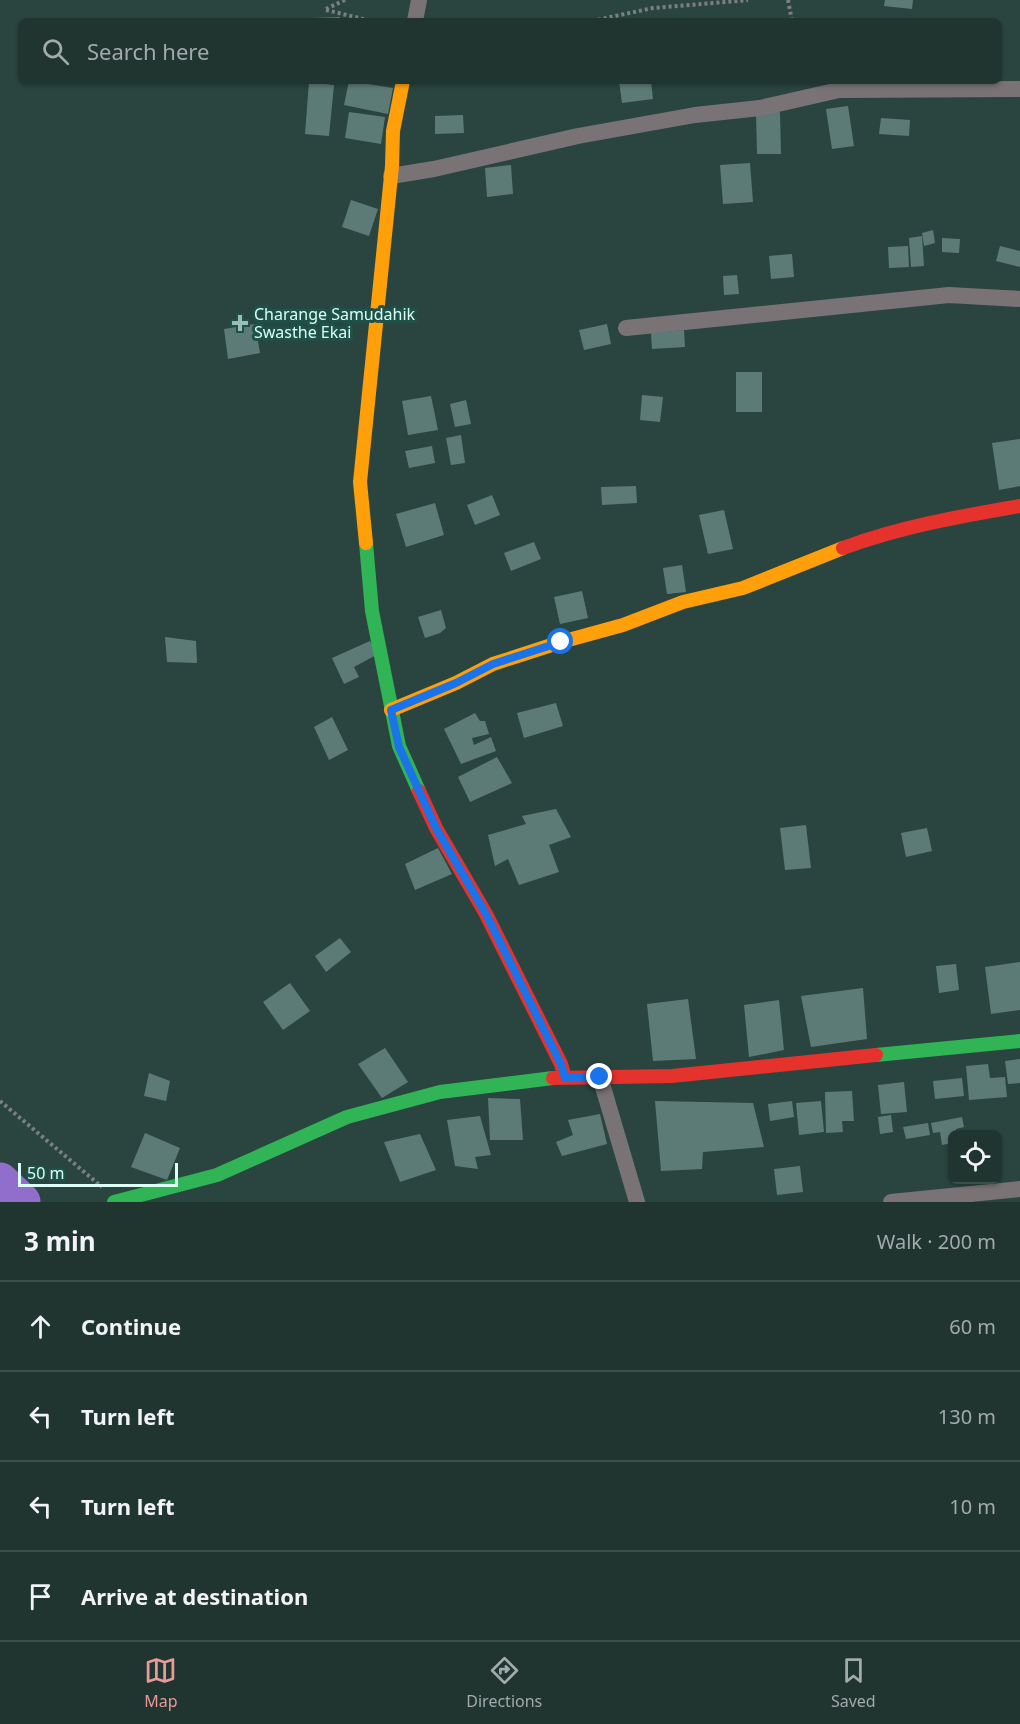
<!DOCTYPE html>
<meta charset="utf-8">
<style>
:root{--surface:#203430;--page:#283c38;--text:#f1f3f6;--muted:#a2aaab;--line:#3d4f4c;--accent:#e69b98}
body{margin:0;font-family:"Noto Sans",sans-serif;background:var(--page);color:var(--text)}
.controls{position:absolute;right:18px;bottom:18px;display:grid;overflow:hidden;border-radius:9px;box-shadow:0 2px 4px #0004}
.controls button{width:54px;height:54px;display:grid;place-items:center;padding:0;border:0;border-bottom:2px solid var(--line);background:var(--surface);color:var(--text);font:30px sans-serif}
.scale{position:absolute;left:18px;bottom:15px;width:160px;box-sizing:border-box;padding-left:6px;border:3px solid #dbfef6;border-top:0;font-size:16px;line-height:21px;white-space:nowrap;color:#dbfef6;-webkit-text-stroke:4px #1e5148;paint-order:stroke}
.stop{position:absolute;width:18px;height:18px;margin:-14px;border:4px solid #1a73e8;border-radius:50%;background:#fff}
.stop.end{background:#1a73e8;border-color:#fff;box-shadow:0 2px 6px #0008}
.list{margin:0;padding:0;list-style:none}
h2{display:flex;justify-content:space-between;align-items:center;height:78px;margin:0;padding:0 24px;font-size:26px}
h2 small{font-size:20px;font-weight:400;color:var(--muted)}
.list li{display:grid;grid-template-columns:39px 1fr auto;gap:18px;align-items:center;box-sizing:border-box;height:90px;padding:0 24px;border-top:2px solid var(--line)}
.list b{display:block;font-size:22px;white-space:nowrap}
.list em{font-size:20px;font-style:normal;color:var(--muted)}
.icon{flex:none;width:33px;height:33px;fill:none;stroke:currentColor;stroke-width:2;stroke-linecap:round;stroke-linejoin:round}
.map{position:relative;flex:none;width:1020px;height:1202px;overflow:hidden}
.search{position:absolute;background:var(--surface);box-shadow:0 2px 4px #0004;left:18px;right:18px;top:18px;height:66px;display:flex;align-items:center;gap:15px;box-sizing:border-box;padding:0 21px;border-radius:9px;color:var(--muted);font-size:22px}
.sheet{height:438px;background:var(--surface)}
nav{display:flex;justify-content:space-around;align-items:center;box-sizing:border-box;height:84px;border-top:2px solid var(--line);background:var(--surface);font-size:16px;color:var(--muted)}
nav a{display:grid;justify-items:center;gap:3px}
nav .on{color:var(--accent)}
.map>svg:first-child{display:block}
</style>
<div class="map">
<svg width="1020" height="1202" viewBox="0 0 1020 1202">
<rect width="100%" height="100%" fill="#2a4540"/>
<g fill="none" stroke-linecap="round" stroke-linejoin="round">
<path stroke="#916ecc" stroke-width="39" d="M 0,1182 L 21,1202"/>
</g>
<path fill="#5d7b76" d="M 885,0 L 913,0 L 912,9 L 884,6 Z
M 340,17 L 340,21 L 311,21 L 311,18 Z
M 349,81 L 393,88 L 388,114 L 344,105 Z
M 619,81 L 651,81 L 653,99 L 622,103 Z
M 309,82 L 334,85 L 329,136 L 305,134 Z
M 848,106 L 854,146 L 832,149 L 826,109 Z
M 349,112 L 385,117 L 381,144 L 345,138 Z
M 756,112 L 780,112 L 781,154 L 757,154 Z
M 463,115 L 464,133 L 435,134 L 435,116 Z
M 881,118 L 910,120 L 909,136 L 879,134 Z
M 750,163 L 753,202 L 723,204 L 720,165 Z
M 511,165 L 513,194 L 487,197 L 485,168 Z
M 351,200 L 378,209 L 369,236 L 342,227 Z
M 933,230 L 935,243 L 924,246 L 922,233 Z
M 922,236 L 924,266 L 911,267 L 909,238 Z
M 942,238 L 960,239 L 959,253 L 942,252 Z
M 908,246 L 909,267 L 889,268 L 888,247 Z
M 1000,246 L 1020,251 L 1020,267 L 996,261 Z
M 792,254 L 794,277 L 771,279 L 769,256 Z
M 737,275 L 739,294 L 724,295 L 723,276 Z
M 255,324 L 260,353 L 228,359 L 224,329 Z
M 607,324 L 611,344 L 584,350 L 579,330 Z
M 684,330 L 685,347 L 652,349 L 651,333 Z
M 736,372 L 762,372 L 762,412 L 736,412 Z
M 642,395 L 663,397 L 660,422 L 640,420 Z
M 431,396 L 438,430 L 408,435 L 402,401 Z
M 466,400 L 471,424 L 455,427 L 450,404 Z
M 461,435 L 465,463 L 451,465 L 446,438 Z
M 1020,439 L 1020,486 L 999,490 L 992,443 Z
M 432,446 L 435,463 L 409,468 L 405,451 Z
M 636,486 L 637,503 L 602,505 L 601,487 Z
M 492,495 L 500,515 L 475,525 L 467,505 Z
M 435,503 L 444,535 L 406,547 L 396,514 Z
M 724,510 L 733,549 L 708,554 L 699,515 Z
M 534,542 L 541,559 L 511,571 L 504,553 Z
M 682,565 L 686,592 L 667,594 L 663,568 Z
M 582,591 L 588,618 L 560,624 L 554,597 Z
M 441,610 L 446,628 L 440,633 L 425,638 L 418,617 Z
M 165,637 L 196,641 L 197,663 L 167,662 Z
M 370,641 L 378,654 L 354,667 L 359,677 L 344,684 L 332,658 Z
M 556,703 L 563,726 L 524,738 L 517,713 Z
M 475,713 L 480,721 L 485,721 L 489,734 L 472,738 L 474,745 L 491,737 L 496,751 L 461,764 L 444,729 Z
M 332,717 L 348,750 L 329,760 L 314,727 Z
M 497,757 L 512,783 L 470,802 L 458,777 Z
M 556,809 L 571,837 L 549,845 L 559,872 L 519,885 L 508,859 L 495,866 L 488,835 L 526,824 L 522,816 Z
M 806,825 L 811,868 L 785,870 L 780,828 Z
M 927,828 L 932,851 L 906,857 L 901,833 Z
M 438,848 L 452,874 L 415,890 L 405,864 Z
M 340,938 L 351,952 L 326,972 L 315,956 Z
M 1020,962 L 1020,1010 L 991,1014 L 985,967 Z
M 956,964 L 959,990 L 939,993 L 936,966 Z
M 290,983 L 310,1011 L 283,1030 L 263,1002 Z
M 863,988 L 867,1039 L 811,1047 L 801,996 Z
M 688,999 L 696,1059 L 653,1061 L 647,1004 Z
M 779,1000 L 784,1050 L 749,1057 L 744,1005 Z
M 385,1048 L 408,1082 L 382,1098 L 358,1064 Z
M 1020,1059 L 1020,1083 L 1008,1084 L 1005,1061 Z
M 988,1064 L 990,1078 L 1005,1077 L 1007,1097 L 969,1100 L 966,1066 Z
M 149,1073 L 170,1081 L 166,1101 L 144,1096 Z
M 962,1078 L 964,1096 L 935,1099 L 933,1081 Z
M 904,1082 L 907,1112 L 881,1114 L 878,1085 Z
M 852,1091 L 854,1121 L 842,1121 L 843,1132 L 826,1133 L 825,1092 Z
M 488,1098 L 520,1099 L 523,1140 L 490,1140 Z
M 655,1101 L 753,1103 L 764,1147 L 703,1152 L 702,1169 L 661,1171 Z
M 792,1101 L 794,1117 L 770,1121 L 768,1104 Z
M 821,1101 L 824,1132 L 799,1135 L 796,1103 Z
M 600,1114 L 607,1144 L 562,1156 L 556,1142 L 573,1135 L 568,1120 Z
M 891,1115 L 893,1132 L 880,1134 L 878,1117 Z
M 480,1116 L 491,1155 L 475,1157 L 478,1169 L 455,1166 L 447,1120 Z
M 962,1117 L 964,1127 L 956,1129 L 957,1134 L 952,1134 L 952,1143 L 942,1145 L 940,1132 L 933,1133 L 931,1123 Z
M 928,1123 L 930,1135 L 906,1139 L 903,1127 Z
M 145,1133 L 180,1148 L 167,1180 L 131,1167 Z
M 420,1134 L 436,1170 L 400,1182 L 384,1142 Z
M 800,1166 L 803,1192 L 777,1195 L 774,1169 Z"/>
<g fill="none" stroke-linecap="round" stroke-linejoin="round">
<path stroke="#7c807f" stroke-width="4" stroke-dasharray="3 3" stroke-linecap="butt" d="M 788,0 L 792,21
M 326,9 L 345,0
M 326,10 L 372,21
M 592,21 L 653,8 L 748,0
M 0,1101 L 102,1187"/>
<path stroke="#797376" stroke-width="16" d="M 415,21 L 419,0
M 391,176 L 434,169 L 578,136 L 695,115 L 760,108 L 839,90 L 1020,89
M 626,328 L 949,295 L 1020,299
M 600,1077 L 637,1202
M 891,1202 L 1020,1189"/>
<path stroke="#30b455" stroke-width="14" d="M 366,543 L 372,611 L 399,746 L 419,791
M 876,1055 L 1020,1041
M 114,1202 L 217,1175 L 347,1117 L 440,1092 L 553,1078"/>
<path stroke="#ff9f0a" stroke-width="14" d="M 366,543 L 360,482 L 392,166 L 393,131 L 403,81
M 391,710 L 456,683 L 493,664 L 561,642 L 623,625 L 683,602 L 743,588 L 843,548"/>
<path stroke="#e5322d" stroke-width="14" d="M 843,548 C 899,527 961,516 1020,506
M 419,791 L 436,828 L 486,914 L 561,1064 L 565,1078
M 553,1078 L 672,1076 L 876,1055"/>
</g>
<g fill="none" stroke-linecap="round" stroke-linejoin="round">
<path stroke="#1a73e8" stroke-width="8" d="M 561,642 L 493,664 L 456,683 L 391,710 L 399,747 L 436,828 L 486,914 L 561,1064 L 565,1078 L 600,1077"/>
</g>
<path fill="#9dbdb6" stroke="#1e5148" stroke-width="2" d="M237 314h6v6h6v6h-6v6h-6v-6h-6v-6h6z"/>
<g text-anchor="middle" stroke-width="6" stroke-linejoin="round" paint-order="stroke">
<g font-size="16" fill="#dbfef6" stroke="#1e5148" text-anchor="start">
<text x="254" y="320">Charange Samudahik<tspan x="254" dy="18">Swasthe Ekai</tspan></text>
</g>
</g>
</svg>
<div class="controls">
<button><svg class="icon" aria-label="locate" viewBox="0 0 24 24"><circle cx="12" cy="12" r="6"/><path d="M12 2v4M12 18v4M2 12h4M18 12h4"/></svg></button>
</div>
<div class="scale">50 m</div>
<div class="stop" style="left:561px;top:642px"></div>
<div class="stop end" style="left:600px;top:1077px"></div>
<div class="search"><svg class="icon" aria-label="search" viewBox="0 0 24 24"><circle cx="10" cy="10" r="6"/><path d="M15 15l6 6"/></svg>Search here</div>
</div>
<section class="sheet">
<h2>3 min<small>Walk · 200 m</small></h2>
<ul class="list">
<li><svg class="icon" aria-label="ahead" viewBox="0 0 24 24"><path d="M12 20V5M6 11l6-6 6 6"/></svg><div><b>Continue</b></div><em>60 m</em></li>
<li><svg class="icon" aria-label="left" viewBox="0 0 24 24"><path d="M17 20v-9H6M10 6l-5 5 5 5"/></svg><div><b>Turn left</b></div><em>130 m</em></li>
<li><svg class="icon" aria-label="left" viewBox="0 0 24 24"><path d="M17 20v-9H6M10 6l-5 5 5 5"/></svg><div><b>Turn left</b></div><em>10 m</em></li>
<li><svg class="icon" aria-label="arrive" viewBox="0 0 24 24"><path d="M6 21V4h12l-3 4 3 4H6"/></svg><div><b>Arrive at destination</b></div></li>
</ul>
</section>
<nav>
<a class="on"><svg class="icon" aria-label="map" viewBox="0 0 24 24"><path d="M3 6l6-2 6 2 6-2v14l-6 2-6-2-6 2zM9 4v14M15 6v14"/></svg>Map</a>
<a><svg class="icon" aria-label="directions" viewBox="0 0 24 24"><path d="M12 3l9 9-9 9-9-9zM9 14v-3h6M13 9l2 2-2 2"/></svg>Directions</a>
<a><svg class="icon" aria-label="saved" viewBox="0 0 24 24"><path d="M7 4h10v16l-5-4-5 4z"/></svg>Saved</a>
</nav>
